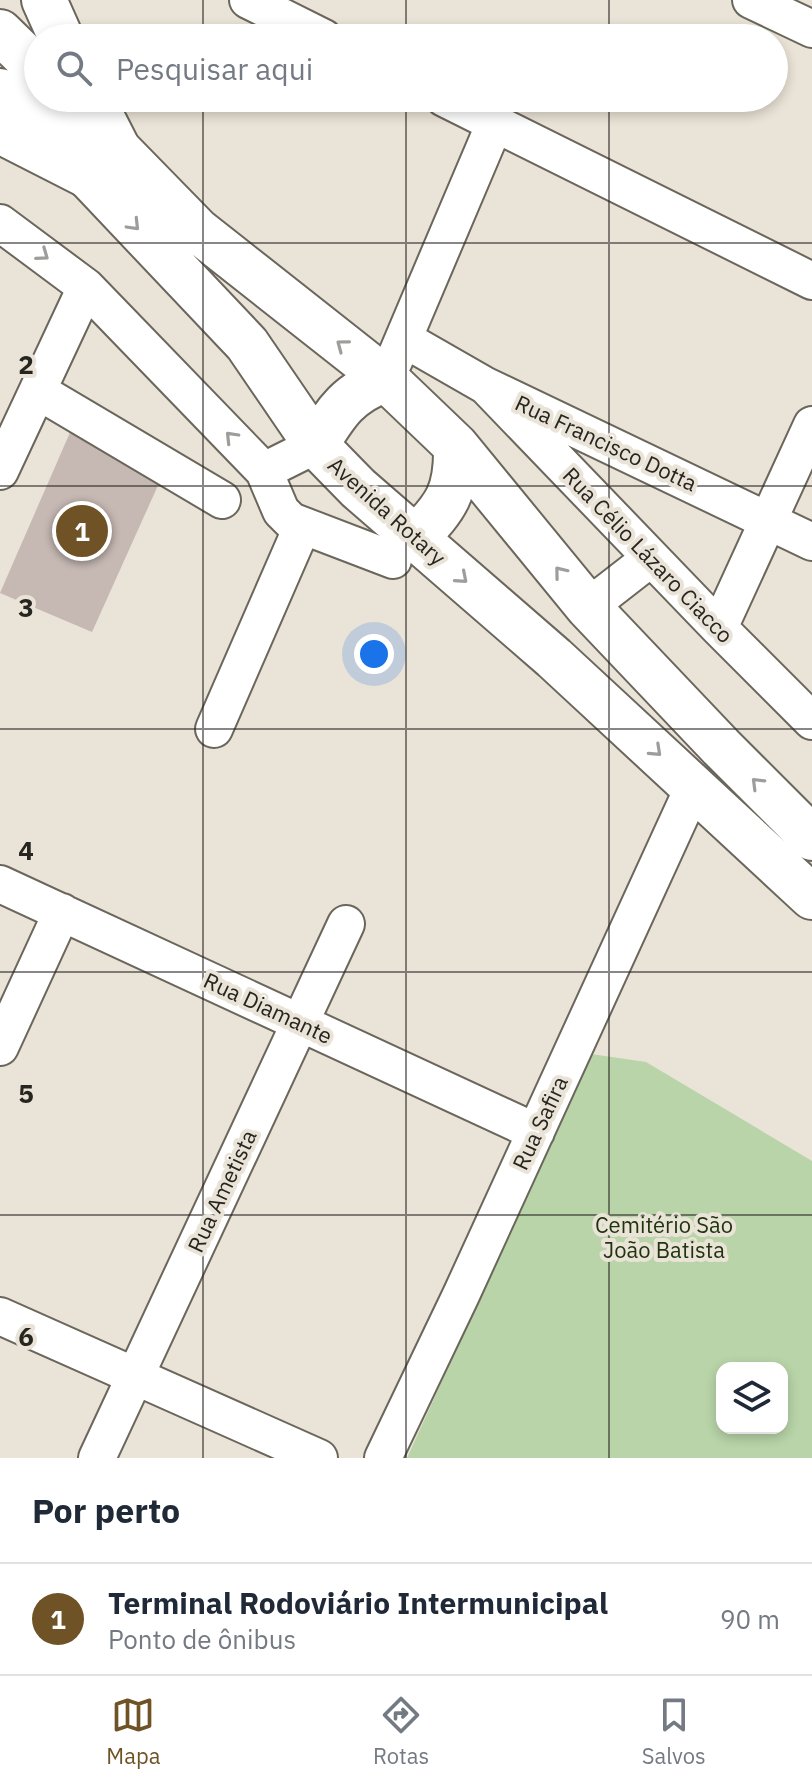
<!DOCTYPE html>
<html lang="pt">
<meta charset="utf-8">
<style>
:root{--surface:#fff;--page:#f2f2f3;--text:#1f2937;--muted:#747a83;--line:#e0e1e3;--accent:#6f5226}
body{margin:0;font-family:"IBM Plex Sans",sans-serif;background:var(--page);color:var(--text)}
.controls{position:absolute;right:24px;bottom:24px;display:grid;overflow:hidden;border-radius:16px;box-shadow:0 4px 12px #0003}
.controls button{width:72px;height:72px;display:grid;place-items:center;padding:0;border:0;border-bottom:2px solid var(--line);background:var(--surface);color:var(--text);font:40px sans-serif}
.you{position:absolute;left:374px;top:654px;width:28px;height:28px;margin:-20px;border:6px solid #fff;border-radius:50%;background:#1a73e8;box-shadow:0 0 0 12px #1a73e833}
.badge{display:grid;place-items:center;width:52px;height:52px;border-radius:50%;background:var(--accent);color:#fff;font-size:26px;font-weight:700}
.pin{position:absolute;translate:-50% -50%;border:4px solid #fff;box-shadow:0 2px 8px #0006}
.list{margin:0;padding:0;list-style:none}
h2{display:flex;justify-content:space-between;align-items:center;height:104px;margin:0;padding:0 32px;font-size:34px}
h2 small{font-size:26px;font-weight:400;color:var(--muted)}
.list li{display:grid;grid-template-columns:52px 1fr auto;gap:24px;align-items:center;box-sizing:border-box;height:112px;padding:0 32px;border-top:2px solid var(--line)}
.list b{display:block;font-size:30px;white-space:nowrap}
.list p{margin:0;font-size:26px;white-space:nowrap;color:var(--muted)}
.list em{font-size:26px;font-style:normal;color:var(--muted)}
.icon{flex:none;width:44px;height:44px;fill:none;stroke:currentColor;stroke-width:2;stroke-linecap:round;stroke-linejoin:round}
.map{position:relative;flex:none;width:812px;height:1458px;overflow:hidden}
.search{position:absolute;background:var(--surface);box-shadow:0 4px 12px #0003;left:24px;right:24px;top:24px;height:88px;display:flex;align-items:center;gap:20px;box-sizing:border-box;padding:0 28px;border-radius:44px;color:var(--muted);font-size:30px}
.sheet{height:216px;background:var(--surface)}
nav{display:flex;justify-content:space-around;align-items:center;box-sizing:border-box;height:112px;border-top:2px solid var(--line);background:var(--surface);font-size:22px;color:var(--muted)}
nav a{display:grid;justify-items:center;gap:4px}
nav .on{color:var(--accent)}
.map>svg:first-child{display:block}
</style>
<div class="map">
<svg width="812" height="1458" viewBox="0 0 812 1458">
<rect width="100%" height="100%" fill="#eae3d7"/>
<path fill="#b8d4a8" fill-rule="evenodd" d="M 591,1054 L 646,1062 L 812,1161 L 812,1458 L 407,1458 ZM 722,1368 L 782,1368 L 782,1428 L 722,1428 Z"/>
<path fill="#c6b8b3" d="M 72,428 L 164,472 L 92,632 L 0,593 Z"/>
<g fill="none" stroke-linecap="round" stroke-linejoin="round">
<defs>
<path id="minor" d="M 248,0 L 324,38
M 751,0 L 812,29
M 444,98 L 812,281
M 0,223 L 86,287 L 264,471 L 316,445
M 404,339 L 486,386 L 812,542
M 394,361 L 495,123
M 486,386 L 719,628 L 812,721
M 38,391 L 222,500
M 0,471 L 86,287
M 264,471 L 281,511 L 291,521 L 393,560
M 588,607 L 651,558
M 719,628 L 812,425
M 214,729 L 302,527
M 0,884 L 536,1132
M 0,1047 L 62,912
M 0,1316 L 319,1458
M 97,1458 L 346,924
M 383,1458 L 461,1295 L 694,786"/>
<path id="major" d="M 0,32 L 38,69
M 0,91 L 88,176 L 247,344 L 316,445 L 358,488 L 554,658 L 812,897
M 68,98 L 197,230 L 386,379 L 456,446 L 588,607 L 721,747 L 812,838
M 316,445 C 337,411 347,394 386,379
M 415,538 C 447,507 457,491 456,446"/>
<path id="highway" d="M 44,0 L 61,38
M 92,98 L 116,145
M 0,131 L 88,176"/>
</defs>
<use href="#minor" stroke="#6b665b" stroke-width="40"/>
<use href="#major" stroke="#6b665b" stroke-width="48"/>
<use href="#highway" stroke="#6b665b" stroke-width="48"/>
<use href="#minor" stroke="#fff" stroke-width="36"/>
<use href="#major" stroke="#fff" stroke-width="44"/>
<use href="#highway" stroke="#fff" stroke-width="44"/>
</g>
<defs><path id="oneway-chevron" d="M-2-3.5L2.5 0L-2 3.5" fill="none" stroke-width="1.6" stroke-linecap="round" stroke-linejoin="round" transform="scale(2)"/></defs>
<g stroke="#9e9d9b">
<use href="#oneway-chevron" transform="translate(134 225) rotate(46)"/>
<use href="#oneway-chevron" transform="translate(43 255) rotate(36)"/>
<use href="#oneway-chevron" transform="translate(342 345) rotate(-143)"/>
<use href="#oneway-chevron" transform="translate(231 437) rotate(-134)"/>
<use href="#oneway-chevron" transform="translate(560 572) rotate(-129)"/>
<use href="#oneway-chevron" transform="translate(462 578) rotate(41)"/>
<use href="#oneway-chevron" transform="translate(656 751) rotate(43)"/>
<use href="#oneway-chevron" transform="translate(757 783) rotate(-135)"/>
</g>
<path fill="none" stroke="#272520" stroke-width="2" stroke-opacity="0.55" d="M 203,0 L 203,38M 406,0 L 406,38M 609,0 L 609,38M 203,98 L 203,1458M 406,98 L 406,1458M 609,98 L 609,1458M 0,243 L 812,243M 0,486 L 812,486M 0,729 L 812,729M 0,972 L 812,972M 0,1215 L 812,1215"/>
<g text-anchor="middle" stroke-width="8" stroke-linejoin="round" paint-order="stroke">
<g font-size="22" fill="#272520" stroke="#eae3d7">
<text transform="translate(606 443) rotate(25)" y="8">Rua Francisco Dotta</text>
<text transform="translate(387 511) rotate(42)" y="8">Avenida Rotary</text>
<text transform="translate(648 555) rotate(46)" y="8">Rua Célio Lázaro Ciacco</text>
<text transform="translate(268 1008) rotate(25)" y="8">Rua Diamante</text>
<text transform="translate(540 1123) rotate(-65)" y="8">Rua Safira</text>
<text transform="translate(222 1191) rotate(-65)" y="8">Rua Ametista</text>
</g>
<g font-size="22" fill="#1d340c" stroke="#eae3d7">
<text x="664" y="1233">Cemitério São<tspan x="664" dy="25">João Batista</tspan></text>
</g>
</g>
<g font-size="26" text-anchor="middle" font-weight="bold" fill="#272520" stroke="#eae3d7" stroke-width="8" stroke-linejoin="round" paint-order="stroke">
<text x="26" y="374">2</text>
<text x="26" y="617">3</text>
<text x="26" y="860">4</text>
<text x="26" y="1103">5</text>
<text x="26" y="1346">6</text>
</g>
</svg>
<div class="controls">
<button><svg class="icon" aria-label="layers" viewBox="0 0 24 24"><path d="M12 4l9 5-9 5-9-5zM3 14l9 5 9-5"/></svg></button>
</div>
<div class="you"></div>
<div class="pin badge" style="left:82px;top:531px">1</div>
<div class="search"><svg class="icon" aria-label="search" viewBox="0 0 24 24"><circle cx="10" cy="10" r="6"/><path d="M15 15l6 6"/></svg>Pesquisar aqui</div>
</div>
<section class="sheet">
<h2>Por perto<small></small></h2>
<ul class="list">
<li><span class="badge">1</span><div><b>Terminal Rodoviário Intermunicipal</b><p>Ponto de ônibus</p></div><em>90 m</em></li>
</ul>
</section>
<nav>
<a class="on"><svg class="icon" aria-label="map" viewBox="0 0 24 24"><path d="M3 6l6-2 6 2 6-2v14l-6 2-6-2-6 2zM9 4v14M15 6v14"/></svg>Mapa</a>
<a><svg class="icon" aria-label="directions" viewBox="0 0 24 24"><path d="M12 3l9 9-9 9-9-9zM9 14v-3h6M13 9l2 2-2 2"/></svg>Rotas</a>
<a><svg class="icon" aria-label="saved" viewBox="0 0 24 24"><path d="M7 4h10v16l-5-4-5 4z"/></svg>Salvos</a>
</nav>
